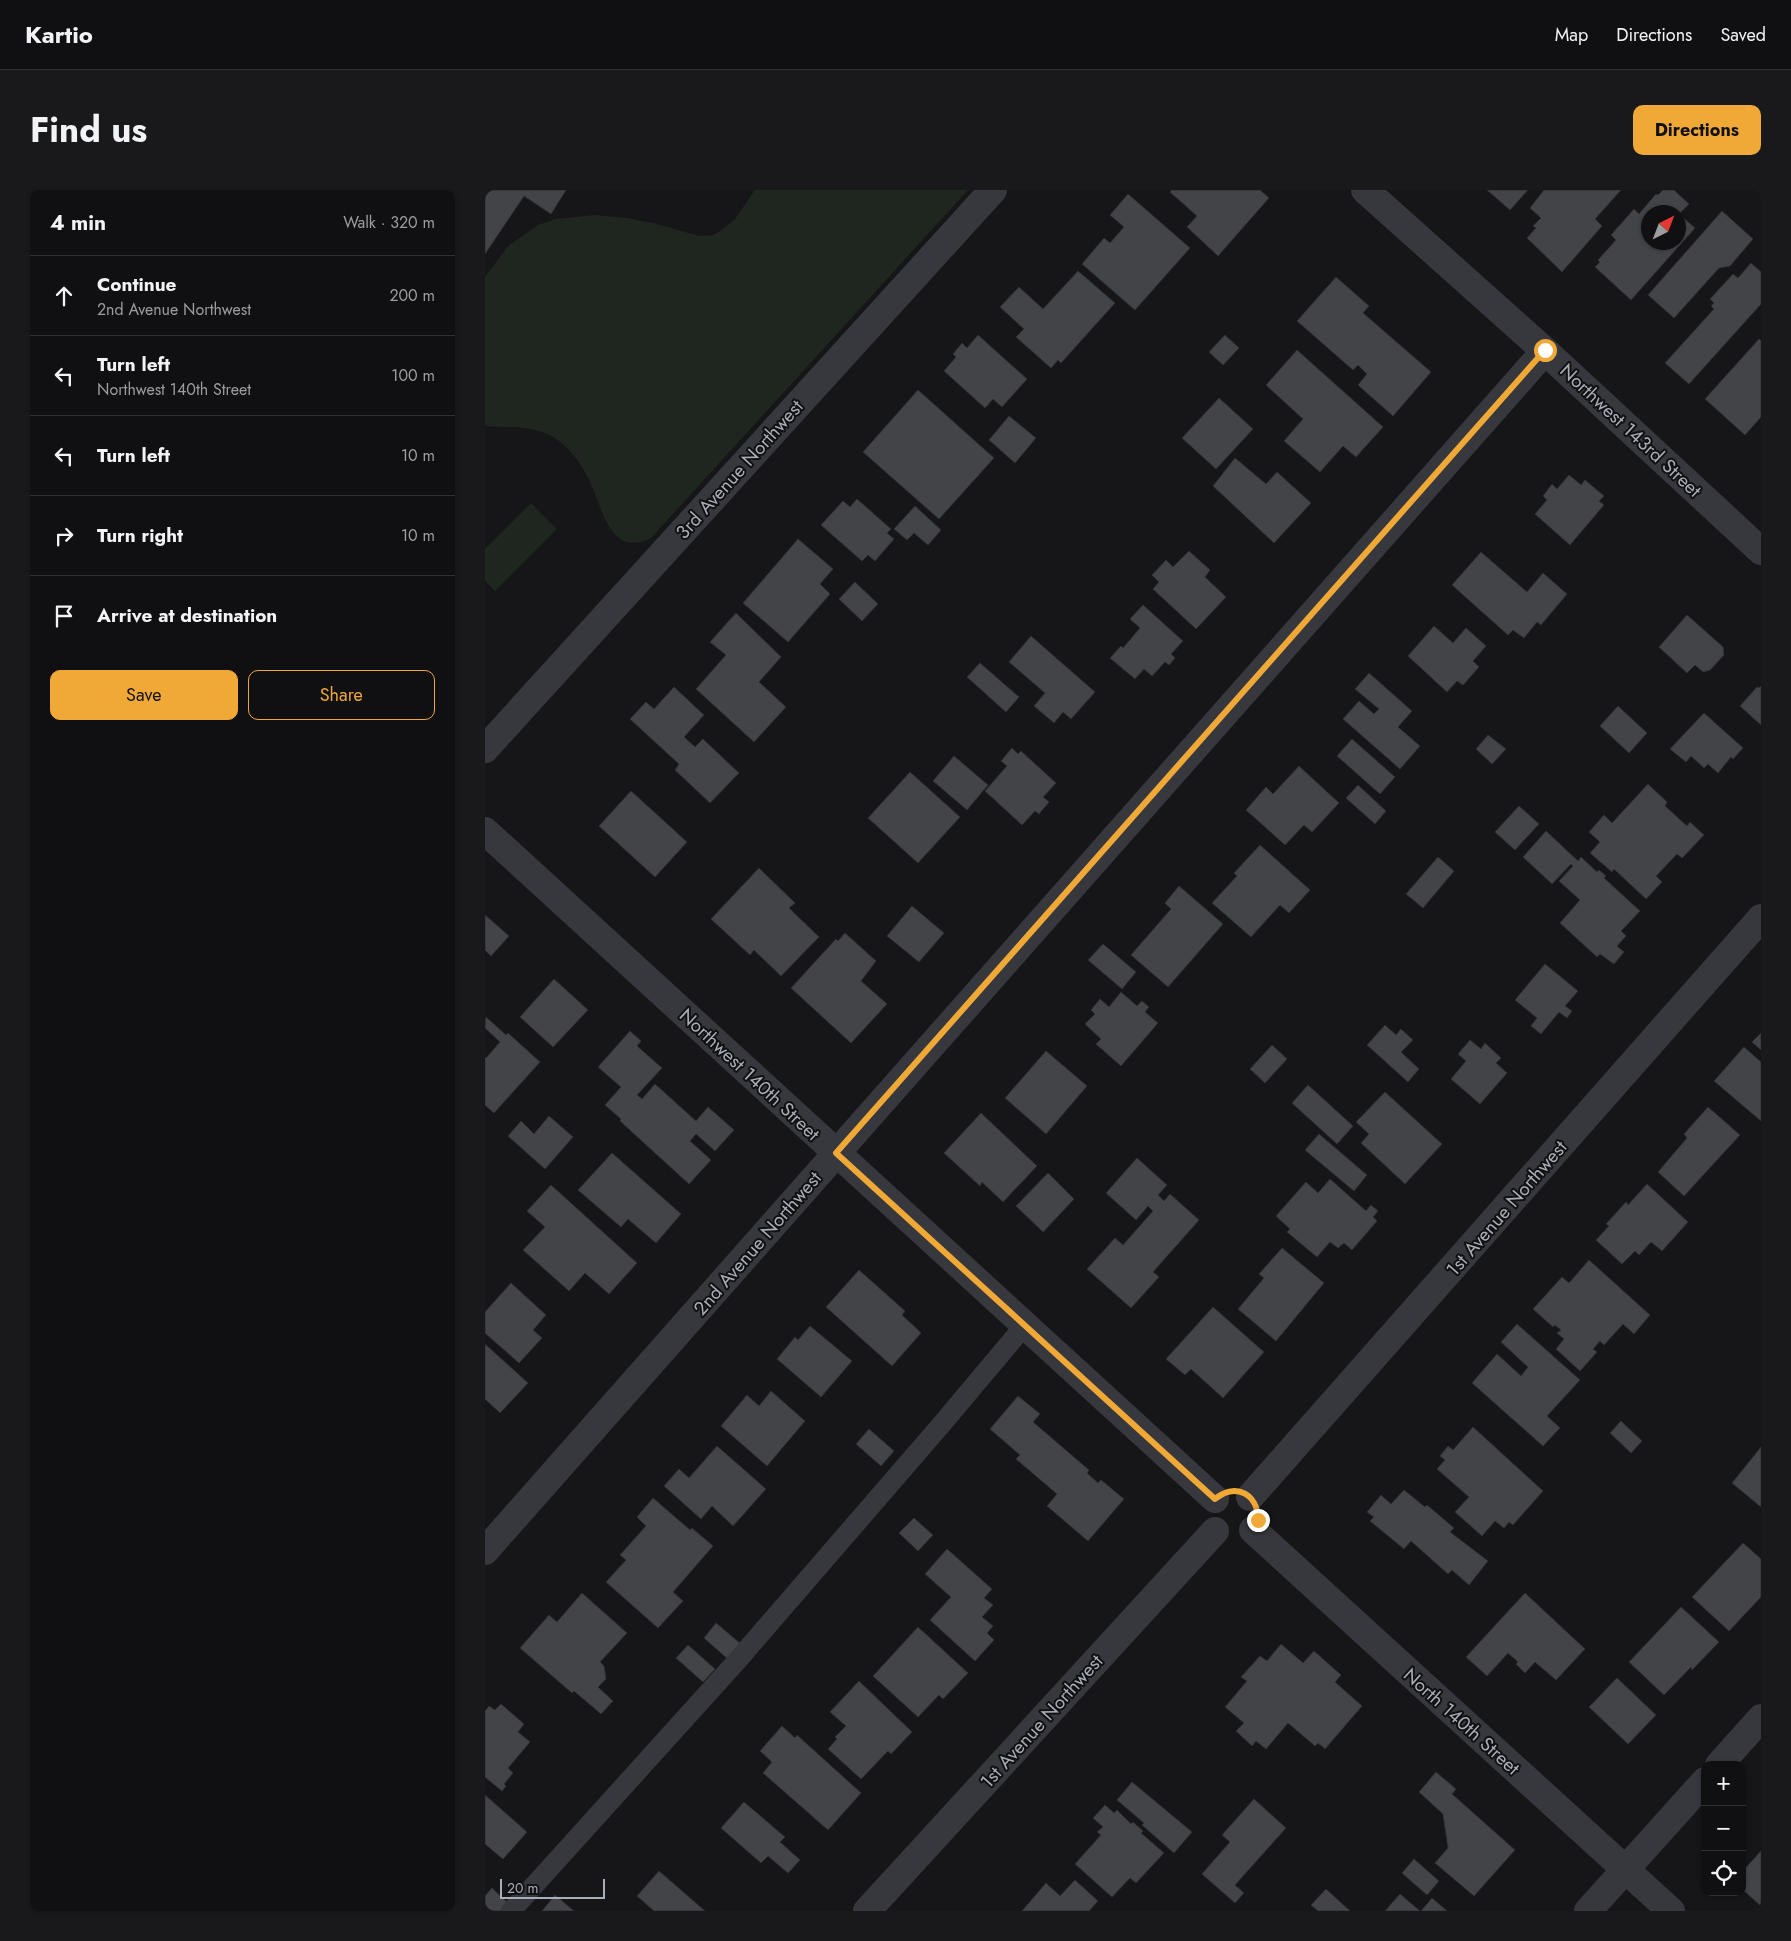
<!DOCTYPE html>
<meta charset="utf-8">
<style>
:root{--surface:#101012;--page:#19191b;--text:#f1f3f6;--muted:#9c9d9f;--line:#303032;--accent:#f0a836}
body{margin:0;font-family:Jost,sans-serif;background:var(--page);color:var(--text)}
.controls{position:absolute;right:15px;bottom:15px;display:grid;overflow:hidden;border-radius:10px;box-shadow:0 1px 4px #0004}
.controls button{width:45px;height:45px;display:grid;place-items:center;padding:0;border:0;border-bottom:1px solid var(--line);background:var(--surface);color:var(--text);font:25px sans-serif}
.compass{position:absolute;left:1156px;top:15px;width:45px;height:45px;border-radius:50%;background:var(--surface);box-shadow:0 1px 4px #0004;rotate:42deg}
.scale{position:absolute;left:15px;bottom:12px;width:105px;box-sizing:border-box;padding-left:5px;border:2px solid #a8aeb8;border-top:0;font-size:14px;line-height:18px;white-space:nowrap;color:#a8aeb8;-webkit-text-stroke:4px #111113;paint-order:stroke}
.stop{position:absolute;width:15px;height:15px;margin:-11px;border:4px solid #f0a836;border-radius:50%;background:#fff}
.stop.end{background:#f0a836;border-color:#fff;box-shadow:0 1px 5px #0008}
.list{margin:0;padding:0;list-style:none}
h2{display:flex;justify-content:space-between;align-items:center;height:65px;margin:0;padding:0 20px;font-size:21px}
h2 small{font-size:16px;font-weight:400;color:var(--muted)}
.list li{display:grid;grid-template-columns:32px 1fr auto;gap:15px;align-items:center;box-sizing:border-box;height:80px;padding:0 20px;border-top:1px solid var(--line)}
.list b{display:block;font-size:19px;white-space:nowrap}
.list p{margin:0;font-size:16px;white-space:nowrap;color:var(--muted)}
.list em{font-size:16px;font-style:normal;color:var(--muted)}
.actions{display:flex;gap:10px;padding:15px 20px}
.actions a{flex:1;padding:11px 0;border:1px solid var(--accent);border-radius:10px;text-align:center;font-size:18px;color:var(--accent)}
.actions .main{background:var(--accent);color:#111}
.icon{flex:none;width:28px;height:28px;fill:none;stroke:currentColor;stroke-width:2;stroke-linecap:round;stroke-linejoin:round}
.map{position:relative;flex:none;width:1276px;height:1721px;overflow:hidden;border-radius:10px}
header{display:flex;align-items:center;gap:30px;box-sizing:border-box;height:70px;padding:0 25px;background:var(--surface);border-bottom:1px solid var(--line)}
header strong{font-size:24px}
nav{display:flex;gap:28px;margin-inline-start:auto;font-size:18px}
.intro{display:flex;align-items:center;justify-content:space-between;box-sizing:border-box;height:120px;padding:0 30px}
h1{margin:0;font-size:35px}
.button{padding:12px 22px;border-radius:10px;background:var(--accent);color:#111;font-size:18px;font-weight:700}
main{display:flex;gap:30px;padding:0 30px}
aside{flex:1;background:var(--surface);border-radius:10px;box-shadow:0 1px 4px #0004}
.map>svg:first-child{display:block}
</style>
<header>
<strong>Kartio</strong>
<nav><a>Map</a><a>Directions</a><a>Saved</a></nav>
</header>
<div class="intro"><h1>Find us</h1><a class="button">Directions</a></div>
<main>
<aside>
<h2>4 min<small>Walk · 320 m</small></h2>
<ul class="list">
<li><svg class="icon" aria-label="ahead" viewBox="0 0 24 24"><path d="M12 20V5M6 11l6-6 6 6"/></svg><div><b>Continue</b><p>2nd Avenue Northwest</p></div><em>200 m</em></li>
<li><svg class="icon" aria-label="left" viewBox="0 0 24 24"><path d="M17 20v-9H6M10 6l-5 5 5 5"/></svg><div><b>Turn left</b><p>Northwest 140th Street</p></div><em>100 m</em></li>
<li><svg class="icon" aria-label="left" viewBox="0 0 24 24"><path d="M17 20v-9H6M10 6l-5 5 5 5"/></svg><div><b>Turn left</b></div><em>10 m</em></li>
<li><svg class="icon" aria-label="right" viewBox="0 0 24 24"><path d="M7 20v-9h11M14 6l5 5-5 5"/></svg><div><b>Turn right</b></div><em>10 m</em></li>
<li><svg class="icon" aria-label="arrive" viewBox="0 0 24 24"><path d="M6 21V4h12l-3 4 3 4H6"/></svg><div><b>Arrive at destination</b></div></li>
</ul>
<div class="actions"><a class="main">Save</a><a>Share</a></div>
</aside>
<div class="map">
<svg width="1276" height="1721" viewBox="0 0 1276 1721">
<rect width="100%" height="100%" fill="#161618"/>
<path fill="#1e261f" d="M 270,0 L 483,0 L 166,348 C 126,368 118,321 106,294 C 98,276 85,257 68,247 C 48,235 22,238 0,236 L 0,87 L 23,56 L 53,35 L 71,29 L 110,25 L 142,28 L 172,34 L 214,46 L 228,45 L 238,39 L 250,29 Z
M 46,313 L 72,339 L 10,401 L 0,391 L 0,359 Z"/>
<path fill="#424448" stroke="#303034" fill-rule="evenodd" d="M 0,0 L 81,0 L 66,24 L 39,6 L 0,64 Z
M 687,0 L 775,0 L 784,8 L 733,66 L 702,37 L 712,26 L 685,2 Z
M 1002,0 L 1043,0 L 1025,20 Z
M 1059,0 L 1136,0 L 1110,29 L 1117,36 L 1077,82 L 1042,48 L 1051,38 L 1048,36 L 1056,28 L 1045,18 Z
M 1178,0 L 1189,0 L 1204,14 L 1194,24 L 1210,38 L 1146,110 L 1110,77 L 1115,72 L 1113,70 L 1131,50 L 1126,45 L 1149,19 L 1154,24 L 1171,4 L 1173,5 ZM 1164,22 L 1194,22 L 1194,52 L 1164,52 Z
M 643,4 L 705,58 L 650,120 L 597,74 L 619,48 L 625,53 L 639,37 L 625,25 Z
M 1237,21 L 1268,49 L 1245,76 L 1234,78 L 1189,128 L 1163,105 Z
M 1266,73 L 1276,82 L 1276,114 L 1204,194 L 1180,173 L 1229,119 L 1226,116 L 1229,113 L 1225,109 L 1248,84 L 1253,88 Z
M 593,81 L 630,113 L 576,173 L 573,170 L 566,178 L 531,147 L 539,139 L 515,117 L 534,97 L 558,119 Z
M 851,87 L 884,116 L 878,123 L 946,182 L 908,226 L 873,195 L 882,184 L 873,175 L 868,180 L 812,131 Z
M 493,145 L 542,189 L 517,217 L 508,209 L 500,218 L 459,181 L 471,167 L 468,164 L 477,153 L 482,158 Z
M 740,145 L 754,158 L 738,175 L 724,162 Z
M 1274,149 L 1276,151 L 1276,227 L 1260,245 L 1220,209 Z
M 812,160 L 898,237 L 871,267 L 858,256 L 835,282 L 799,251 L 818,229 L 781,195 Z
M 433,200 L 509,268 L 454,329 L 378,262 Z
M 734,208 L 768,239 L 731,279 L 697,248 Z
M 524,226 L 551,248 L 530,273 L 504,250 Z
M 750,268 L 781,294 L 792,282 L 826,313 L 789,353 L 728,296 Z
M 1084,285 L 1096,295 L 1100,290 L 1119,306 L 1114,311 L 1119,315 L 1085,355 L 1050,324 L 1062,310 L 1058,306 L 1067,294 L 1072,299 Z
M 372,309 L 406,339 L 402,343 L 409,349 L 390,371 L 383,365 L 377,371 L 336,335 L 358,311 L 365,317 Z
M 430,316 L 456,340 L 443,355 L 429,343 L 422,350 L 409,339 Z
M 313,349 L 348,379 L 335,394 L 345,404 L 303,452 L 258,413 Z
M 704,361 L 725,380 L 720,387 L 741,407 L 711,439 L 668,399 L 674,392 L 667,385 L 681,370 L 688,377 Z
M 996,362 L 1042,402 L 1058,383 L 1082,404 L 1056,435 L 1052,432 L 1039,448 L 1028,440 L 1023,445 L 967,395 Z
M 370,392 L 393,414 L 377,431 L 354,409 Z
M 658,415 L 698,451 L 686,464 L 690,468 L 684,475 L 680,472 L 667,486 L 659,479 L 650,489 L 625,468 L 636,456 L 638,458 L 655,438 L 645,429 Z
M 251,423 L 296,467 L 274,492 L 301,517 L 269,552 L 211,499 L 241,465 L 225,452 Z
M 1202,425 L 1238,457 L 1239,465 L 1225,480 L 1218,482 L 1210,475 L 1202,483 L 1174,457 Z
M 949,436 L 968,453 L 981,438 L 1001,456 L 988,471 L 994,477 L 978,495 L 972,491 L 962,502 L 923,466 Z
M 546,446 L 610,502 L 586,529 L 578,522 L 569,533 L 549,516 L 560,503 L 524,472 Z
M 495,473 L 534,507 L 521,522 L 482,487 Z
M 884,483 L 927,521 L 913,537 L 935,556 L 915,579 L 858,529 L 874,511 L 889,524 L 894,519 L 870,499 Z
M 1276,496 L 1276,535 L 1255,516 L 1272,497 L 1274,498 Z
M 189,497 L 219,525 L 199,547 L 210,557 L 218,549 L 254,583 L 225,613 L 190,580 L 194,574 L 145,529 L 161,512 L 169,519 Z
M 1133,516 L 1162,543 L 1144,563 L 1115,536 Z
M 1219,523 L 1258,558 L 1248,569 L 1246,567 L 1233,583 L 1223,574 L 1219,578 L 1206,566 L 1201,572 L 1185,559 Z
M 1003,545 L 1021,559 L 1007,574 L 991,559 Z
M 867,549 L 910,587 L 895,604 L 852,566 Z
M 527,558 L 533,564 L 536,561 L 571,593 L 558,607 L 564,612 L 554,624 L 550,621 L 537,635 L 500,601 L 522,576 L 516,571 Z
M 469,566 L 503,595 L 482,620 L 448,591 Z
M 814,576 L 854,613 L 827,642 L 819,635 L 800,655 L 761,620 L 781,597 L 788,604 Z
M 425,582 L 475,627 L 433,673 L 383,628 Z
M 1163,594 L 1182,612 L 1180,616 L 1202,636 L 1205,632 L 1219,645 L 1197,668 L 1192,664 L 1171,686 L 1177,692 L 1161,709 L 1129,679 L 1127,682 L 1105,663 L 1115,652 L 1104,642 L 1119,625 L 1127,633 Z
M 873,595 L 901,621 L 890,634 L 861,608 Z
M 146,601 L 202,652 L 170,687 L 114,636 Z
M 1034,616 L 1054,634 L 1030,660 L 1010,642 Z
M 1061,641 L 1093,671 L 1096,667 L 1112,682 L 1114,680 L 1121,686 L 1119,688 L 1155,721 L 1136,741 L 1141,746 L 1132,756 L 1139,762 L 1129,774 L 1115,764 L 1112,767 L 1075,733 L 1095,710 L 1074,691 L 1088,676 L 1086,674 L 1067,694 L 1038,667 Z
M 775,655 L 825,700 L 804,723 L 795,715 L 766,747 L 727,713 L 752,686 L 749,683 Z
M 953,667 L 969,681 L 938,718 L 921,704 Z
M 274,678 L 310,713 L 304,718 L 334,747 L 296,786 L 269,760 L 265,765 L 226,729 Z
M 694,696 L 738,734 L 683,797 L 646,765 L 686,719 L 680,713 Z
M 427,716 L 459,743 L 434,772 L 402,746 Z
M 0,725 L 24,746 L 6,766 L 0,760 Z
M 360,743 L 391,771 L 376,791 L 402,814 L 366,853 L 306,798 L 351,749 L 353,751 Z
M 618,754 L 651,782 L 637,799 L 603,770 Z
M 1060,774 L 1093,801 L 1080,816 L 1087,821 L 1082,828 L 1074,822 L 1056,844 L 1046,836 L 1052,828 L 1030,810 Z
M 69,789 L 103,820 L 68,857 L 35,827 Z
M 636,802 L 652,816 L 657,811 L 664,817 L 660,822 L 673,833 L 636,876 L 611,854 L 616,849 L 600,834 L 610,824 L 606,820 L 615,809 L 624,817 Z
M 1,827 L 21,845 L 23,843 L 55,872 L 9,923 L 0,915 L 0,867 L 1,868 L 15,852 L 0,838 Z
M 900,835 L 911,845 L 916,839 L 928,850 L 916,862 L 934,879 L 923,892 L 882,855 Z
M 145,841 L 156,851 L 152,856 L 177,878 L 152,905 L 157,909 L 170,894 L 211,931 L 223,917 L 249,940 L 230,961 L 211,944 L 205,951 L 226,970 L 204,994 L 135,931 L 136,929 L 120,915 L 136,897 L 113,877 Z
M 1276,843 L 1276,860 L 1267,852 Z
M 985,850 L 996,859 L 1000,853 L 1016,868 L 1011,873 L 1022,883 L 995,914 L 966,889 L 981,871 L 973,864 Z
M 787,855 L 802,869 L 780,893 L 765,879 Z
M 1259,857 L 1276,872 L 1276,931 L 1229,891 Z
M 561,861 L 602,896 L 561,944 L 520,908 Z
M 823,895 L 868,936 L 852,954 L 807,913 Z
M 900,902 L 957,954 L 920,994 L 876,953 L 884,944 L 871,932 Z
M 1223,917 L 1255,945 L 1199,1006 L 1173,982 L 1202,948 L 1199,944 Z
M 496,923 L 552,976 L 518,1012 L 497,992 L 495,996 L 459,963 Z
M 64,926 L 88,947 L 60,979 L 23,946 L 36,931 L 49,944 Z
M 834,944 L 882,985 L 869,1001 L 820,960 Z
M 127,963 L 196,1024 L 171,1053 L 143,1029 L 136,1037 L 93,1000 Z
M 652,968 L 682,995 L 673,1005 L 679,1011 L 685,1004 L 714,1030 L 668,1082 L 674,1087 L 646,1118 L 602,1079 L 630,1048 L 638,1055 L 668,1021 L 663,1016 L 651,1030 L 621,1003 Z
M 563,983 L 589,1009 L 558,1042 L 531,1016 Z
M 845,989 L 881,1021 L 886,1015 L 893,1021 L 888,1027 L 892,1031 L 867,1060 L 859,1053 L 853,1058 L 845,1052 L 832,1067 L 802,1042 L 805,1039 L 791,1026 L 821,992 L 833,1003 Z
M 1162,994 L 1203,1032 L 1177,1061 L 1166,1052 L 1154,1065 L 1150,1061 L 1137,1074 L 1111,1050 L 1124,1036 L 1121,1034 L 1141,1012 L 1143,1015 Z
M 66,995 L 152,1073 L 124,1104 L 100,1083 L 84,1101 L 38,1060 L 60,1037 L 42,1021 Z
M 797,1058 L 839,1093 L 791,1151 L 753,1119 L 779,1088 L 774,1084 Z
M 1104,1070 L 1165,1125 L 1149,1144 L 1138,1134 L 1119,1155 L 1115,1151 L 1108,1159 L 1112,1162 L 1095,1181 L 1071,1159 L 1079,1149 L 1072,1143 L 1076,1140 L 1070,1135 L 1068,1137 L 1048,1119 L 1077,1087 L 1084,1093 Z
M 374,1080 L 420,1121 L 417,1125 L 436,1143 L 407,1176 L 341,1117 Z
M 26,1093 L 61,1125 L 48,1140 L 57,1148 L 34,1173 L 0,1143 L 0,1122 Z
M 728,1117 L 779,1162 L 738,1208 L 706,1179 L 700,1185 L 681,1169 Z
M 1032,1134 L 1095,1190 L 1062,1226 L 1075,1238 L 1058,1256 L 987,1193 L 1012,1164 L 1036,1186 L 1043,1177 L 1016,1152 Z
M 325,1136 L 367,1171 L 336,1207 L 292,1169 L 310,1147 L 313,1150 Z
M 0,1154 L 43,1193 L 15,1223 L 0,1209 Z
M 286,1201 L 320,1231 L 282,1276 L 236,1236 L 262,1205 L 274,1216 Z
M 533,1206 L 555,1224 L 548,1232 L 604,1280 L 602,1283 L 613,1293 L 616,1290 L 639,1309 L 603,1351 L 562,1316 L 572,1304 L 531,1269 L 535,1265 L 505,1239 Z
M 1136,1231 L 1157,1251 L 1146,1263 L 1125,1243 Z
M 988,1237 L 1058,1301 L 1028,1335 L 1024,1332 L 1019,1338 L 1010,1331 L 997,1346 L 970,1322 L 984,1307 L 952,1279 L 960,1270 L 955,1266 L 963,1256 L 968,1260 Z
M 384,1239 L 409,1261 L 396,1276 L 371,1254 Z
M 232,1256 L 281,1299 L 248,1336 L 227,1316 L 216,1329 L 179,1296 L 194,1279 L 204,1288 Z
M 1276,1257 L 1276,1317 L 1247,1293 Z
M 919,1300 L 940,1317 L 942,1315 L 969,1338 L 965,1342 L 1003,1371 L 984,1395 L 967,1380 L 963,1384 L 926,1351 L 919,1359 L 885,1331 L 889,1327 L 882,1322 L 896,1305 L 906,1314 Z
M 168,1308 L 205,1340 L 207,1338 L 228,1356 L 188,1402 L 198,1411 L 173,1438 L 121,1392 L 141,1370 L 135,1365 L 161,1336 L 152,1327 Z
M 429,1328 L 448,1345 L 433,1361 L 414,1343 Z
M 1258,1353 L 1276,1369 L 1276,1407 L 1244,1441 L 1207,1407 Z
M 462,1359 L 507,1399 L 499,1408 L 508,1415 L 497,1427 L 508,1436 L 502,1443 L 509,1450 L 490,1471 L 445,1430 L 466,1407 L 440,1384 Z
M 97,1403 L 142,1443 L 115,1472 L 119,1476 L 121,1489 L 113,1497 L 128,1511 L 116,1524 L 89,1501 L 87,1503 L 35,1458 L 64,1425 L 72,1432 Z
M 1040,1403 L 1100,1459 L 1071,1490 L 1050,1472 L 1040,1483 L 1031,1474 L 1033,1472 L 1023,1463 L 1002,1486 L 981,1467 Z
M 1196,1417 L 1234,1452 L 1207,1480 L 1206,1477 L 1179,1505 L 1144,1472 Z
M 231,1433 L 257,1455 L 244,1470 L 219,1448 Z
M 433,1437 L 483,1483 L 458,1509 L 454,1505 L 433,1527 L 388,1486 Z
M 796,1454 L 818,1473 L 829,1461 L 856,1485 L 850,1492 L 877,1516 L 840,1559 L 833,1553 L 830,1556 L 803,1533 L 781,1559 L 771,1551 L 767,1556 L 751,1541 L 759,1533 L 740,1517 L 762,1491 L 756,1487 L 775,1466 L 782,1471 Z
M 203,1455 L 230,1479 L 218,1492 L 191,1468 Z
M 1132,1488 L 1171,1525 L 1143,1554 L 1104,1517 Z
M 374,1491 L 427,1542 L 406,1564 L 403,1561 L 376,1589 L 343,1559 L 352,1549 L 350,1547 L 361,1536 L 345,1522 Z
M 16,1514 L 39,1534 L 33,1542 L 45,1552 L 23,1578 L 28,1583 L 19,1594 L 21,1596 L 17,1601 L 0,1587 L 0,1521 L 4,1516 L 10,1520 Z
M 297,1536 L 310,1548 L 312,1545 L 376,1603 L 343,1640 L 278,1583 L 287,1572 L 275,1561 Z
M 951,1582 L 971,1599 L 967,1604 L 1030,1660 L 989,1706 L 950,1673 L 963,1658 L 958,1624 L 934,1602 Z
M 647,1592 L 707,1642 L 689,1663 L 657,1635 L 659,1633 L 632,1610 Z
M 0,1605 L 42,1642 L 18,1669 L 0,1654 Z
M 769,1609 L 801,1638 L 750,1695 L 759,1703 L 750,1713 L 717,1684 L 745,1652 L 737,1645 Z
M 259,1612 L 300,1647 L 295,1652 L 315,1670 L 303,1683 L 283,1666 L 276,1673 L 236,1638 Z
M 620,1615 L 629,1623 L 632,1620 L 646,1634 L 648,1632 L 658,1641 L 656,1643 L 679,1663 L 651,1693 L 645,1688 L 627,1707 L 590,1674 L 616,1645 L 612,1642 L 618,1637 L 608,1628 Z
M 1276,1661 L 1276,1716 L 1257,1699 L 1257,1682 Z
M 929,1669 L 954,1691 L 942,1705 L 917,1683 Z
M 174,1681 L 220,1721 L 169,1721 L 152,1706 Z
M 590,1690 L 613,1711 L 604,1721 L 537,1721 L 561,1693 L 575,1706 Z
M 7,1698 L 23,1713 L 15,1721 L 0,1721 L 0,1706 Z
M 841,1699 L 865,1721 L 833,1721 L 826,1715 Z
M 915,1704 L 935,1721 L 900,1721 Z
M 70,1705 L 89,1721 L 57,1721 Z
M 947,1708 L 962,1721 L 936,1721 Z"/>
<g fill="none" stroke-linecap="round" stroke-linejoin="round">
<path stroke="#37383d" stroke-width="20" d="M 26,1721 L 251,1472 L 456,1235 L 540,1135"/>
<path stroke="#37383d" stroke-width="28" d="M 880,0 L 1060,161 L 1276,361
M 0,641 L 730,1309
M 765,1307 L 1276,728
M 768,1340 L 1186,1721
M 0,1361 L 1060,161
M 1234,1575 L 1276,1528
M 382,1721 L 730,1341
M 1103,1721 L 1220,1591"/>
<path stroke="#37383d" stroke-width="28" d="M 0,559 L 508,0"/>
</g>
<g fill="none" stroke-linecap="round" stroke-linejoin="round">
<path stroke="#f0a836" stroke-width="6" d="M 773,1330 C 773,1304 751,1292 730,1309 L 351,963 L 1060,160"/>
</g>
<g text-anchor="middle" stroke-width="4" stroke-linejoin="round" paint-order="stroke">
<g font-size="19" fill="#a8aeb8" stroke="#111113">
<text transform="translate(1146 240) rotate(43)" y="7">Northwest 143rd Street</text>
<text transform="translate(254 279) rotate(-48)" y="7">3rd Avenue Northwest</text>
<text transform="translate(265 884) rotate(43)" y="7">Northwest 140th Street</text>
<text transform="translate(1021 1018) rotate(-49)" y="7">1st Avenue Northwest</text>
<text transform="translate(272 1053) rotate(-49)" y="7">2nd Avenue Northwest</text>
<text transform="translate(556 1531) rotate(-48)" y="7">1st Avenue Northwest</text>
<text transform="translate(977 1531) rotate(42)" y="7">North 140th Street</text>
</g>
</g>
</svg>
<div class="controls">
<button>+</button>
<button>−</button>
<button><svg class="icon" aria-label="locate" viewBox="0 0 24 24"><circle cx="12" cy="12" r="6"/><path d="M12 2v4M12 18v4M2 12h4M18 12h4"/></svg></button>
</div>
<svg class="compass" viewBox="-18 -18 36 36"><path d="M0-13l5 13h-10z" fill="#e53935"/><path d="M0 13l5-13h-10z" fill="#9c9d9f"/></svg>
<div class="scale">20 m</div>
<div class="stop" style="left:1060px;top:160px"></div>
<div class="stop end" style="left:773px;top:1330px"></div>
</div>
</main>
